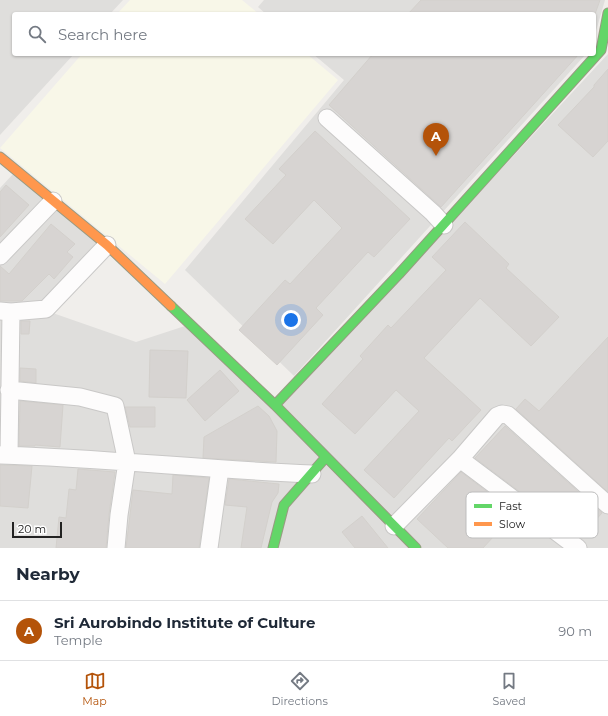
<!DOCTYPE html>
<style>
:root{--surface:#fff;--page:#f2f2f3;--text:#1f2937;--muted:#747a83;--line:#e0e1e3;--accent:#b45309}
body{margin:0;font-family:Montserrat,sans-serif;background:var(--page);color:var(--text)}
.scale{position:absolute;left:12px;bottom:10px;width:50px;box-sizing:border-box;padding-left:4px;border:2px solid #222;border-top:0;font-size:11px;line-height:14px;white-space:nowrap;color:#222;-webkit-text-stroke:3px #fff;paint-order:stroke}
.you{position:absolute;left:291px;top:320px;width:14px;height:14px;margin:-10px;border:3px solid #fff;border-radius:50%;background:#1a73e8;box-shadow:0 0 0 6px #1a73e833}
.badge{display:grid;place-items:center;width:26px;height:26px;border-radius:50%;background:var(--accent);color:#fff;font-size:13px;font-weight:700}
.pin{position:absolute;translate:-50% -33px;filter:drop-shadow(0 1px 2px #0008)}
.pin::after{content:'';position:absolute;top:21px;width:14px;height:12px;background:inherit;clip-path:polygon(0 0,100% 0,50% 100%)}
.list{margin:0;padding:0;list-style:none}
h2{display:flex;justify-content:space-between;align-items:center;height:52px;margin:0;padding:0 16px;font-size:17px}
h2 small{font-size:13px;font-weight:400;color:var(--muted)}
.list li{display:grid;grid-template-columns:26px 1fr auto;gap:12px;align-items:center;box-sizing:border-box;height:60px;padding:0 16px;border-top:1px solid var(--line)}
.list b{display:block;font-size:15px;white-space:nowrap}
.list p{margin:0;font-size:13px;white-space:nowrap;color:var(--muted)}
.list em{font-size:13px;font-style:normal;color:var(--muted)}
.icon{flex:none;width:22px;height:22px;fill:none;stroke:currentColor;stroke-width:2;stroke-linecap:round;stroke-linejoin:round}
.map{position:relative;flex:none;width:608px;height:548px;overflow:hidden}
.search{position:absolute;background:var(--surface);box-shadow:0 1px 3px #0004;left:12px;right:12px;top:12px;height:44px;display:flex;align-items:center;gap:10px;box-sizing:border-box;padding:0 14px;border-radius:4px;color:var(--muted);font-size:15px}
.sheet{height:112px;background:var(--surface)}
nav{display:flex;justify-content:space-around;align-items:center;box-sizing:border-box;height:56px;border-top:1px solid var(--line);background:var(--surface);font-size:11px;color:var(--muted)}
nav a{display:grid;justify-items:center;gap:2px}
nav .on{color:var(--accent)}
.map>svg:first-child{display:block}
</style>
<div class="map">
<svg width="608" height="548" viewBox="0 0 608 548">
<rect width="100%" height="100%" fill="#f0eeeb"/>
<path fill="#dfdedc" d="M 0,0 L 123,0 L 110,14 L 14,14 L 14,54 L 74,54 L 0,135 Z
M 264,0 L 605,0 L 594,38 L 594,14 L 266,14 L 258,7 Z
M 313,54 L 586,54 L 294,376 L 185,270 L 344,80 Z
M 608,54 L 608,548 L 422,548 L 282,405 Z
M 14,173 L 100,243 L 47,311 L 136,342 L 188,325 L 320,457 L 309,469 L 0,451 L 0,188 Z
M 0,461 L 305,475 L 269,548 L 0,548 Z
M 325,464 L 411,548 L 277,548 L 287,505 Z"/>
<path fill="#f8f7e8" d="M 130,0 L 242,0 L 259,14 L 117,14 Z
M 82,54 L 307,54 L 338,80 L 165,284 L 0,148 Z"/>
<path fill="#d7d4d2" stroke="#d3d0cc" d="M 421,0 L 600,0 L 595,14 L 408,14 Z
M 373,54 L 579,54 L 441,207 L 329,105 Z
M 608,69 L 608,141 L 593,157 L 558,125 L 594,87 L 594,85 Z
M 315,131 L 410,219 L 374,257 L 368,252 L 316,308 L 323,315 L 277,365 L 239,330 L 285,280 L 290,284 L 342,228 L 314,200 L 273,244 L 245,219 L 286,175 L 279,169 Z
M 6,185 L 29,205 L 0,237 L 0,192 Z
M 465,222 L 509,264 L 506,268 L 559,317 L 531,346 L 480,298 L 424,358 L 481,410 L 452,441 L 449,438 L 394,498 L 364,470 L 419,411 L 396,390 L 355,434 L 322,404 L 363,359 L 360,356 L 388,325 L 391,328 L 446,270 L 432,257 Z
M 51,224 L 75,244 L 67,252 L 73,257 L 54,279 L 49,274 L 22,301 L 0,301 L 0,266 L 9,274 Z
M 21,321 L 30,321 L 29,334 L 21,334 Z
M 608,337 L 608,492 L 516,409 L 525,399 L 539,411 Z
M 150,350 L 188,351 L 186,398 L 149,397 Z
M 20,368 L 36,369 L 36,383 L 20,381 Z
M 220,370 L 239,391 L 205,421 L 187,400 Z
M 20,401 L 63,405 L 60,447 L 35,445 L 35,446 L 19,446 Z
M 258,406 L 269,416 L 277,431 L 276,462 L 203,458 L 204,437 Z
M 125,407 L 155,407 L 155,427 L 130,427 Z
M 505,426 L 602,513 L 580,537 L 475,458 Z
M 0,465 L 32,466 L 28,508 L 0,506 Z
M 78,469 L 115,472 L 109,514 L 106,548 L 56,548 L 59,517 L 66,518 L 69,489 L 76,490 Z
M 461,472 L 515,513 L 483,548 L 448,548 L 417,519 Z
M 173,475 L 209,478 L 199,548 L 126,548 L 133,490 L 172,494 Z
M 229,479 L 279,484 L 278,493 L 272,502 L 261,548 L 241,548 L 247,507 L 225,505 Z
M 362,516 L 388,548 L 355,548 L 342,532 Z"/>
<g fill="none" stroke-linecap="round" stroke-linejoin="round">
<defs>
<path id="street" d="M 327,118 L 433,213 L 444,225
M 0,256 L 53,201
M 0,311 L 11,312 L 46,309 L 107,245
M 9,390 L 80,397 L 115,406 L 127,462 L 119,515 L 116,548
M 0,455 C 104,458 208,470 312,474
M 9,455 L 11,312
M 460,459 L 578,548
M 394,526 L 460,459 L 497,416 L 502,414 L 508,415 L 608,505
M 209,548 L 220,469"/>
<path id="fast" d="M 171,306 L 275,405 L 416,548
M 275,405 L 399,274 L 601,50 L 608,13
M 273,548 L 284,505 L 326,457"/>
<path id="slow" d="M 0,157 L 107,245 L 171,306"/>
</defs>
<use href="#street" stroke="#c9c8c7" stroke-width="19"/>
<use href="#fast" stroke="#999a82" stroke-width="11"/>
<use href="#slow" stroke="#999a82" stroke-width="11"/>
<use href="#street" stroke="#fdfcfc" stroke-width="17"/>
<use href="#fast" stroke="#63d668" stroke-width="9"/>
<use href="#slow" stroke="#ff974d" stroke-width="9"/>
</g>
<rect x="466" y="492" width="132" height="46" rx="6" fill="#fff" stroke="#bdbdbd" stroke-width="1"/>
<rect x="474" y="504" width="18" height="4" fill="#63d668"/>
<rect x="474" y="522" width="18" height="4" fill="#ff974d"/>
<g font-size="11" fill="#222">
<text x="499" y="510">Fast</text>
<text x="499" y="528">Slow</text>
</g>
</svg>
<div class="scale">20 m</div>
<div class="you"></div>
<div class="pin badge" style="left:436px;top:156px">A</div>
<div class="search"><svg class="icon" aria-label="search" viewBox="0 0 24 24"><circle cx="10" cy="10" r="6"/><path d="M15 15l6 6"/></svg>Search here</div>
</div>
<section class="sheet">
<h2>Nearby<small></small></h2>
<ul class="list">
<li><span class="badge">A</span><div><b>Sri Aurobindo Institute of Culture</b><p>Temple</p></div><em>90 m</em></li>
</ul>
</section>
<nav>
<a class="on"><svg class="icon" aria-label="map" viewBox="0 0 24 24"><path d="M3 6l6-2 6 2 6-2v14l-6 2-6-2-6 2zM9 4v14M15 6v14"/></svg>Map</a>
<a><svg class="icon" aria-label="directions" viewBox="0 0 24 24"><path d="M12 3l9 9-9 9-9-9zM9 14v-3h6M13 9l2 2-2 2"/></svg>Directions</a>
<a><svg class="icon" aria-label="saved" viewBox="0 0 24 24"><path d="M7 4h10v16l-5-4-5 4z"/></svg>Saved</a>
</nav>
